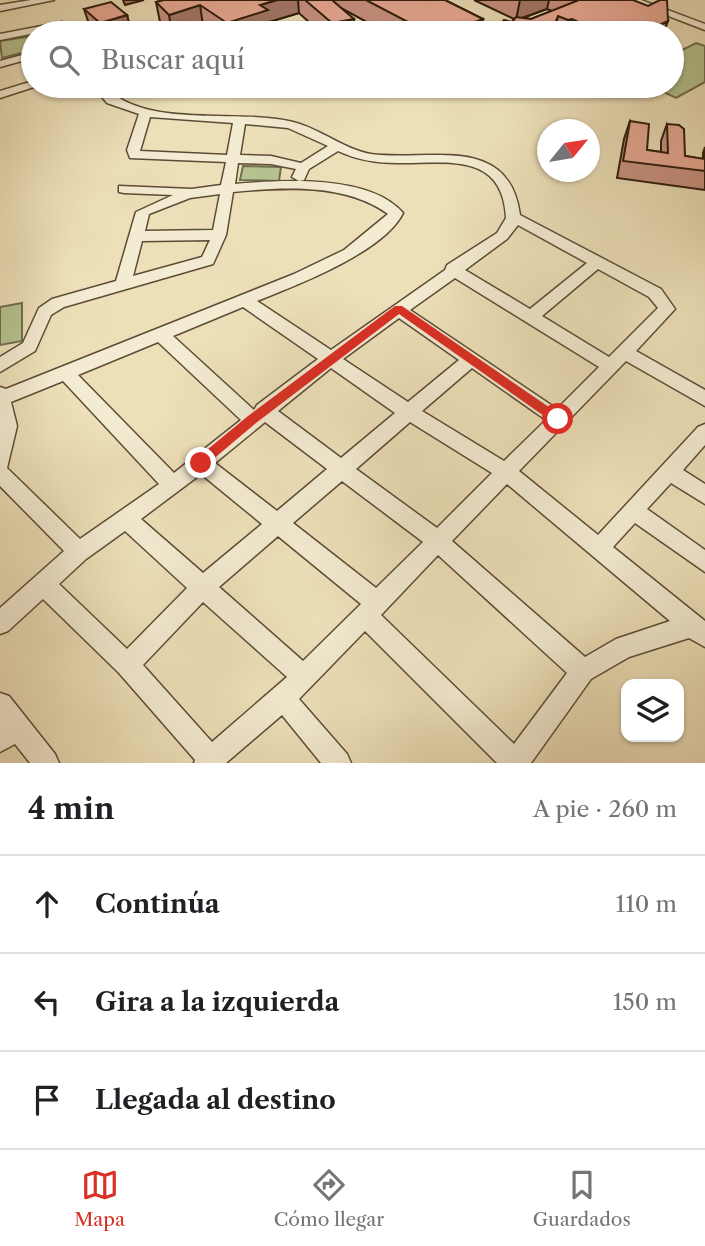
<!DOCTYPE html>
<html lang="es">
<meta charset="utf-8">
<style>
:root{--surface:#fff;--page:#f2f2f2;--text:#202124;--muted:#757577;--line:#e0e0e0;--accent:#d93025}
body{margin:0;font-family:"Libre Caslon Text",serif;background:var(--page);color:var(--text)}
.controls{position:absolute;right:21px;bottom:21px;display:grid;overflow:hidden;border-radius:14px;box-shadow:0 2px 5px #0004}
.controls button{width:63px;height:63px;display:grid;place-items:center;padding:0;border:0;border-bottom:2px solid var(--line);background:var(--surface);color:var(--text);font:35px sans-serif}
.compass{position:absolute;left:537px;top:119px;width:63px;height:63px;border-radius:50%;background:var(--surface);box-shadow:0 2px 5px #0004;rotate:60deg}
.stop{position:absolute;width:21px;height:21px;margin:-16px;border:5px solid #d93025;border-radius:50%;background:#fff}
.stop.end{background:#d93025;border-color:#fff;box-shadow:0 2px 7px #0008}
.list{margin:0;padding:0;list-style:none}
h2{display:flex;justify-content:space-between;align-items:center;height:91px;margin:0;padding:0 28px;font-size:30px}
h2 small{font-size:23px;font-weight:400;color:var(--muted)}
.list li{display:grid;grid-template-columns:46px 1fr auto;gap:21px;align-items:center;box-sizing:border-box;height:98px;padding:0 28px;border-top:2px solid var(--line)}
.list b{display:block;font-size:26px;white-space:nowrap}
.list em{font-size:23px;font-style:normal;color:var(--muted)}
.icon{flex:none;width:38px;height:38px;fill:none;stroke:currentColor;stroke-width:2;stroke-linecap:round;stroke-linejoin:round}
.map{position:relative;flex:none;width:705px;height:763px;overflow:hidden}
.search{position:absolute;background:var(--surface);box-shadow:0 2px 5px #0004;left:21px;right:21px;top:21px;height:77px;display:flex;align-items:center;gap:18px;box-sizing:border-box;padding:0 24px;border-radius:38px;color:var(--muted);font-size:26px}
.sheet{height:385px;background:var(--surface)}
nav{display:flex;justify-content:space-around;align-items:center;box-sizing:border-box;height:98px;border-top:2px solid var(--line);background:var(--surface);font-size:19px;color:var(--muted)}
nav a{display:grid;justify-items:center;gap:4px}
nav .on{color:var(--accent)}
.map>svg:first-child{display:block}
</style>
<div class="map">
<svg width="705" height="763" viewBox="0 0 705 763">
<rect width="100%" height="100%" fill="#ede0b9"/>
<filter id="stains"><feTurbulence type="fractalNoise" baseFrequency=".00286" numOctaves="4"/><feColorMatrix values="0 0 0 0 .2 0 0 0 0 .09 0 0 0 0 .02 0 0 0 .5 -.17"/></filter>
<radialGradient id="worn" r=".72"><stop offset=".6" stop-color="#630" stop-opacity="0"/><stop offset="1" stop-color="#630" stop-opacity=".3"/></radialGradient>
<path fill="#b6c391" stroke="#706e4e" stroke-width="2" d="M 33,36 L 33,50 L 2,58 L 0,41 Z
M 696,43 L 705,46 L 705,82 L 676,98 L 651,86 L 672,86 L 672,55 Z
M 243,166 L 281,167 L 279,181 L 240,180 Z
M 22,303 L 22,341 L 0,345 L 0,307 Z"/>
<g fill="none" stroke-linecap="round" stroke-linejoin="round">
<defs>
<path id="minor" d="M 31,0 L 54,0 L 0,11 L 0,5 Z
M 627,0 L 641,0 L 705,24 L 705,30 Z
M 62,22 L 67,25 L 66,27 L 0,40 L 0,34 Z
M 33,52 L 33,58 L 0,67 L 0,61 Z
M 33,81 L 33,86 L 37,86 L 0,98 L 0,91 Z
M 93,86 L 104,86 C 146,130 237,108 293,122 C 321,129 343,149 371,154 C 427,162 509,132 520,215 L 661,289 L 675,309 L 636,351 L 705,390 L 705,406 L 626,361 L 519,471 L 598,535 L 698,427 L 705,424 L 705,445 L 683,470 L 705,484 L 705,504 L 671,483 L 647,509 L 705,550 L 705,572 L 635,523 L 613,547 L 705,621 L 705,647 L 689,638 L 629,657 L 591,679 L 531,763 L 497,763 L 365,631 L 299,699 L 347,754 L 351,763 L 321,763 L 282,715 L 226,763 L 194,763 L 195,760 L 119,673 L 43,599 L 8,631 L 0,634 L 0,608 L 64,551 L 0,486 L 0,387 L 6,389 L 294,274 L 344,250 L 388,214 C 345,183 284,187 233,192 L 226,235 L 213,264 L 64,307 L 51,315 L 35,351 L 0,372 L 0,357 L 23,343 L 39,308 L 52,299 L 116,281 L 136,212 L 173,195 L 124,193 L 119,192 L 119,186 L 192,189 L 221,185 L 226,162 L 130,158 L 127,150 L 139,114 L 107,103 ZM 150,117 L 233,123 L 227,155 L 140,151 ZM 245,124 L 288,128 L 328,146 L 301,163 L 271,156 L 240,155 ZM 338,151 C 357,160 376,163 397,163 C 444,164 503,150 506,218 L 497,233 L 447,265 L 445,270 L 331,350 L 257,301 C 297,285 384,252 403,213 C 370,174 281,180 235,184 L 238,163 L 271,164 L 296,169 L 292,177 L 299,181 L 304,180 L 309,169 ZM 220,194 L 213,230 L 145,231 L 149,214 L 190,198 ZM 518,225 L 587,263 L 530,309 L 465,270 L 507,239 ZM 210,240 L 202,257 L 133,276 L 142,241 ZM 598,269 L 649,297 L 658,308 L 609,357 L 542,316 ZM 455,278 L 599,367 L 557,409 L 410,310 ZM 243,307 L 318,359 L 257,405 L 254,410 L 173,336 ZM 399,318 L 459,360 L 408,402 L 343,359 ZM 158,342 L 241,420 L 174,473 L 78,375 ZM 331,368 L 395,413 L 341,458 L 278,411 ZM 472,368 L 546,420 L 504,461 L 422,411 ZM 63,381 L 159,484 L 80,539 L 7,468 L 17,426 L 11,402 ZM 265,422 L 327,469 L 277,511 L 215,463 ZM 410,422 L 492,473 L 437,528 L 356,469 ZM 201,474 L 262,524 L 203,573 L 141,519 ZM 342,481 L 423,542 L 376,588 L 293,523 ZM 507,484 L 670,621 L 616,639 L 585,657 L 452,541 ZM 125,531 L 187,588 L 127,649 L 59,584 L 86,559 ZM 278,536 L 361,604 L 303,661 L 219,587 ZM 438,555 L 567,673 L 514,744 L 381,615 ZM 203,602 L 287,677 L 212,742 L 143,665 Z
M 0,693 L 9,696 L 55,754 L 59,763 L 30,763 L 15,744 L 0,752 Z"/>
</defs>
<use href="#minor" stroke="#5c4c36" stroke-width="3"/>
<use href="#minor" fill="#f3ebd2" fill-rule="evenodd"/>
</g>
<path fill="#c89180" stroke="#2b1a0a" stroke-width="2" fill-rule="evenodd" d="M 164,0 L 445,0 L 483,19 L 481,33 L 387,33 L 341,8 L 354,33 L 321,33 L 299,13 L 269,22 L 270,30 L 260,33 L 215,33 L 203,25 L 175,33 L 172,33 L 160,22 L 156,2 Z
M 474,0 L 633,0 L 668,21 L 663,33 L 494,33 L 512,22 L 514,19 ZM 547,9 L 552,11 L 531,19 L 523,18 Z
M 84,9 L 127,15 L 130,27 L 109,33 L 102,33 L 88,21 Z
M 630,121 L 647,150 L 661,152 L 661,141 L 667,124 L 685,156 L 703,159 L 703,153 L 705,147 L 705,190 L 617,178 L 624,139 Z"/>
<path fill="#a27668" stroke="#2b1a0a" stroke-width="2" d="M 123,0 L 144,0 L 125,5 Z
M 277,0 L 298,0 L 299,13 L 269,22 L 270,30 L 260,33 L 228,33 L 227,23 L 260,5 Z
M 520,0 L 549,0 L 547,9 L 516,20 Z
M 200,5 L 203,25 L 172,33 L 169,15 Z
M 127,15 L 130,27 L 109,33 L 103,33 L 100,23 Z
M 558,16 L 554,33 L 551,33 L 552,31 Z
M 354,19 L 354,33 L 332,33 L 332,23 Z
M 483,19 L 481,33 L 449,33 L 449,32 Z
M 572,19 L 569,33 L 565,33 L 568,20 Z
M 668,21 L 663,33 L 642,33 Z"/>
<path fill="#e8a995" stroke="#2b1a0a" stroke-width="2" d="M 164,0 L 277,0 L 260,5 L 268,10 L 227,23 L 200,5 L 169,15 L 156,2 Z
M 305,0 L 332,0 L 354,19 L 332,23 Z
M 366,0 L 445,0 L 483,19 L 449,32 L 452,33 L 429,33 Z
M 579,0 L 633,0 L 648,6 L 660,0 L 667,0 L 668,21 L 642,33 L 603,33 L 572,19 L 568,20 L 558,16 L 552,31 L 541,31 L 531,24 L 525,33 L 494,33 L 504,20 L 512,22 L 516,17 L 531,19 Z
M 111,2 L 127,15 L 100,23 L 84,9 Z
M 630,121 L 649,124 L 647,150 L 668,153 L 667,124 L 679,125 L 684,129 L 685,156 L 705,159 L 705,171 L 623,161 Z"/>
<path fill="#d93025" d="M 395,306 L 402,306 L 562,416 L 562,423 L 554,423 L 399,314 L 256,423 L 205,466 L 196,466 L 196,459 L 248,416 Z"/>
<rect width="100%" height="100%" filter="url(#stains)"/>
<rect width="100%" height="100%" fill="url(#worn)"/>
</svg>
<div class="controls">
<button><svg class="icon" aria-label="layers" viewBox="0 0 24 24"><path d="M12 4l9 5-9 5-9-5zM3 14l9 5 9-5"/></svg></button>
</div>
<svg class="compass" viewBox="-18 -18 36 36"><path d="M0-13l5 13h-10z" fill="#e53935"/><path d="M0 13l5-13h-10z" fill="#757577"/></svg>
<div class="stop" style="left:558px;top:419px"></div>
<div class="stop end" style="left:201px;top:463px"></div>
<div class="search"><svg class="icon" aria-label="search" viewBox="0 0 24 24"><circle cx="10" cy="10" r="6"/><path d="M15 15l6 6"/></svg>Buscar aquí</div>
</div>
<section class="sheet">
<h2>4 min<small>A pie · 260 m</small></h2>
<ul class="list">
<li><svg class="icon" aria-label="ahead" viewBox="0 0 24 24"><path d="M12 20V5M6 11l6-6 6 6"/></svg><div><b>Continúa</b></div><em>110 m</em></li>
<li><svg class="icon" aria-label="left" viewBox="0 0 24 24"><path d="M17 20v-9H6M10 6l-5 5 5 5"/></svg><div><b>Gira a la izquierda</b></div><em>150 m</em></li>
<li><svg class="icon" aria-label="arrive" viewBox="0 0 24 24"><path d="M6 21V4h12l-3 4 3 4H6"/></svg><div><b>Llegada al destino</b></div></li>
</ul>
</section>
<nav>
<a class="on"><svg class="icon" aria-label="map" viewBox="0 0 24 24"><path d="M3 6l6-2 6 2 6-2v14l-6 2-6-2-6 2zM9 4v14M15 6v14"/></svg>Mapa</a>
<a><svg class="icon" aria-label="directions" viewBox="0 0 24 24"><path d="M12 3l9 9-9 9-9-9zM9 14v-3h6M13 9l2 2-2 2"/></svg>Cómo llegar</a>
<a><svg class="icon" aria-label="saved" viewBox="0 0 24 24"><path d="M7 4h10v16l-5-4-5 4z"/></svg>Guardados</a>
</nav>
